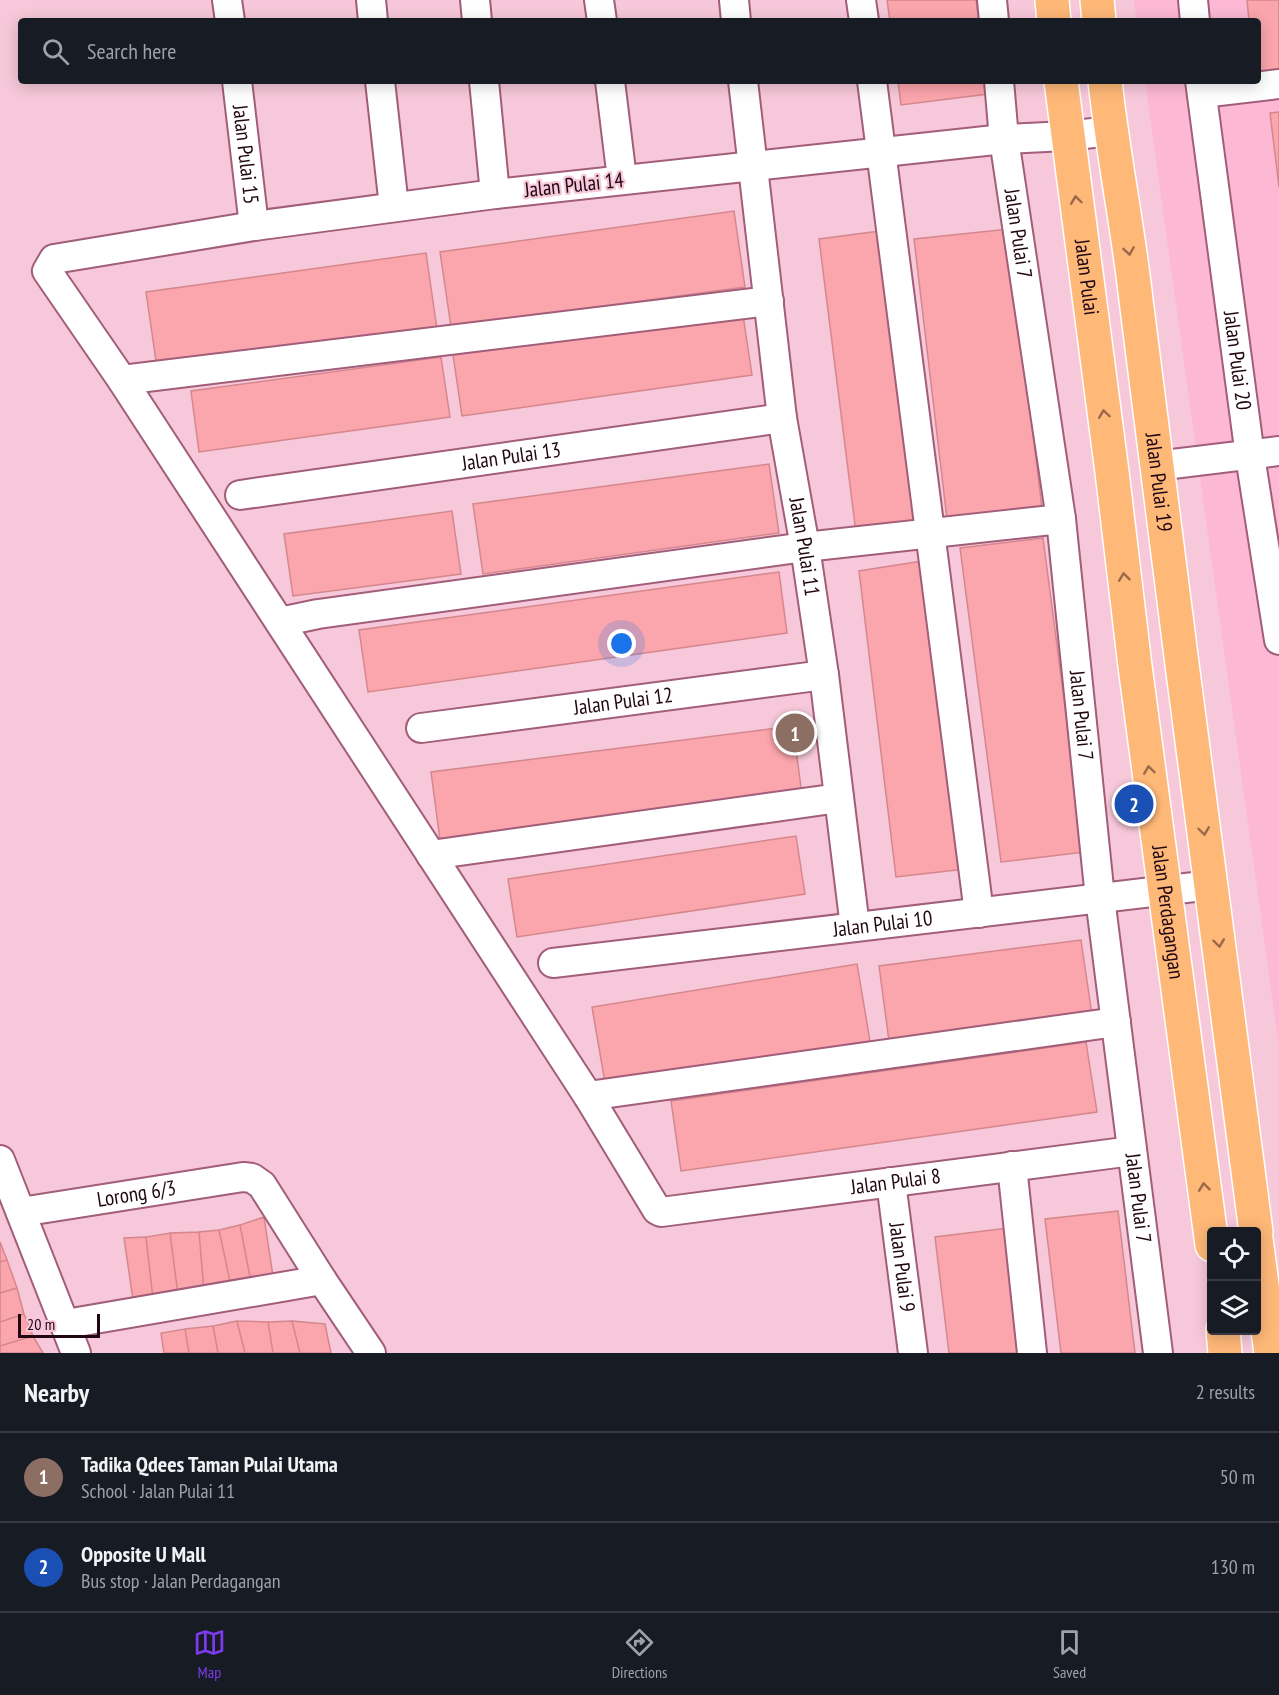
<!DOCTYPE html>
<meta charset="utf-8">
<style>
:root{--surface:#171b24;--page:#242831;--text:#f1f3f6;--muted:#9ea1a6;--line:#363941;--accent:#7c3aed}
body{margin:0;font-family:"PT Sans Narrow",sans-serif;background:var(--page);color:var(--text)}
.controls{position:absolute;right:18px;bottom:18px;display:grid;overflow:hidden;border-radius:6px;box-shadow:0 3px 15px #0003}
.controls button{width:54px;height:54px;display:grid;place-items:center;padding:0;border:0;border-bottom:2px solid var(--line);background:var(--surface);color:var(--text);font:30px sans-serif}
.scale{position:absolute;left:18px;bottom:15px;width:82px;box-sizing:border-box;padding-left:6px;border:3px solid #210713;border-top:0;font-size:16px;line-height:21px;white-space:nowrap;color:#210713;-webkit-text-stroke:4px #f7c8d9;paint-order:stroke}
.you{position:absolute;left:622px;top:644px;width:21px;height:21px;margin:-15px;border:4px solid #fff;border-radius:50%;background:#1a73e8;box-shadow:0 0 0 9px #1a73e833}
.badge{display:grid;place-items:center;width:39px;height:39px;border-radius:50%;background:var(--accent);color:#fff;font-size:20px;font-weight:700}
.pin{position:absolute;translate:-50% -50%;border:3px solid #fff;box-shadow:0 2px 6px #0006}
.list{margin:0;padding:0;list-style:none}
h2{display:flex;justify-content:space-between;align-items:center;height:78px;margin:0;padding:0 24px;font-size:26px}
h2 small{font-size:20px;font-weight:400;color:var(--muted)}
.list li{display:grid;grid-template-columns:39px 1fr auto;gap:18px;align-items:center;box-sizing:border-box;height:90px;padding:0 24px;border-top:2px solid var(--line)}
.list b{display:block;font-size:22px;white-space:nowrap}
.list p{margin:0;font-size:20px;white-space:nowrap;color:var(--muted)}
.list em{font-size:20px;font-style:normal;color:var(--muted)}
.icon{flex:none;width:33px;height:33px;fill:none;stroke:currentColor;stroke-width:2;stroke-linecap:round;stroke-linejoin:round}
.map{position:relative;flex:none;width:1279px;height:1353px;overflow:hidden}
.search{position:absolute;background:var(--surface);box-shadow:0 3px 15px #0003;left:18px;right:18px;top:18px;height:66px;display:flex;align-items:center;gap:15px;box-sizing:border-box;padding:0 21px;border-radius:6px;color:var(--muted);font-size:22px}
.sheet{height:258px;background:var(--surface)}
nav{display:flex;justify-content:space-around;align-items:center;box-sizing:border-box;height:84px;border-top:2px solid var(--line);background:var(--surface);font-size:16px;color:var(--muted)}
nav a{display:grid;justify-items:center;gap:3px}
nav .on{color:var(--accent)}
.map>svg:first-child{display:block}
</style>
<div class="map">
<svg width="1279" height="1353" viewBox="0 0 1279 1353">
<rect width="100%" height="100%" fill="#f7c8d9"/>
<path fill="#fdb9d3" d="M 1134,0 L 1279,0 L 1279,1047 L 1145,81 L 1258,81 L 1258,21 L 1137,21 Z"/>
<path fill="#fba5ac" stroke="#d4878d" stroke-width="1.5" d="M 887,0 L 976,0 L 979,21 L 890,21 Z
M 1247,0 L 1279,0 L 1279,82 L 1258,81 L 1258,21 L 1249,21 Z
M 898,81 L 987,81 L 988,94 L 901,105 Z
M 1279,112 L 1279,187 L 1270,113 Z
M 734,211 L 745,287 L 451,327 L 440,252 Z
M 1009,229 L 1042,509 L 947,519 L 914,239 Z
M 887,230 L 925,524 L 856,533 L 819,239 Z
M 426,253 L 437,329 L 157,368 L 146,292 Z
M 743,315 L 752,375 L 462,416 L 453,355 Z
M 441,357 L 450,417 L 199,452 L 191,391 Z
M 769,464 L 779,533 L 483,574 L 473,504 Z
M 452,511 L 461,574 L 293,596 L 284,534 Z
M 1043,538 L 1084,852 L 1001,862 L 960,548 Z
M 928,560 L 965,869 L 896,877 L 859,571 Z
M 779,572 L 787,633 L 368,692 L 359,630 Z
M 793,726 L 802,795 L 440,840 L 431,772 Z
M 796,836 L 805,894 L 517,937 L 508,879 Z
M 1081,940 L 1092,1015 L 889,1041 L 879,966 Z
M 857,964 L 870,1041 L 605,1083 L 592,1007 Z
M 1086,1042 L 1097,1112 L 681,1171 L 671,1101 Z
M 1118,1211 L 1135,1353 L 1061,1353 L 1045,1219 Z
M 264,1217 L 273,1276 L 251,1282 L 240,1225 Z
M 240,1225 L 251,1282 L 231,1286 L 219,1230 Z
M 1008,1228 L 1023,1353 L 949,1353 L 935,1237 Z
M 219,1230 L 231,1286 L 204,1291 L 199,1232 Z
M 199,1232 L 204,1291 L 178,1295 L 170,1233 Z
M 170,1233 L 178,1295 L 153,1299 L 146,1237 Z
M 146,1237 L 153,1299 L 133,1300 L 124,1238 Z
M 0,1242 L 7,1260 L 0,1262 Z
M 7,1260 L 17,1288 L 0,1293 L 0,1262 Z
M 17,1288 L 24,1314 L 0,1322 L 0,1293 Z
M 24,1314 L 33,1336 L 0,1346 L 0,1322 Z
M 237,1321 L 245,1353 L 218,1353 L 213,1326 Z
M 237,1321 L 268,1322 L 273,1353 L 245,1353 Z
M 292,1321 L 300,1353 L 273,1353 L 268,1322 Z
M 292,1321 L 325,1324 L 331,1353 L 300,1353 Z
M 213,1326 L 218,1353 L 189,1353 L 185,1329 Z
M 185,1329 L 189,1353 L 164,1353 L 161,1333 Z
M 33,1336 L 43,1353 L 0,1353 L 0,1346 Z"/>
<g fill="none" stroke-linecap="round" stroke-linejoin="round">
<defs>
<g id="minor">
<path d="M 227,0 L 230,21"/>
<path d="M 371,0 L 373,21"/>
<path d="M 475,0 L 477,21"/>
<path d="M 599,0 L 602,21"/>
<path d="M 734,0 L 736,21"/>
<path d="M 861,0 L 864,21"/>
<path d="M 992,0 L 994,21"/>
<path d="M 1193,0 L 1195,21"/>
<path id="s1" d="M 237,81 L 254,226"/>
<path d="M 380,81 L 394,207"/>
<path d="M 484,81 L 495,194"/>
<path d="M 610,81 L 622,179"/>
<path id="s2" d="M 743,81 L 782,418 L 805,547 L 824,675 L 855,927"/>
<path d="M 872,81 L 979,913"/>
<path id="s3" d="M 999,81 L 1004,139 L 1061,519 L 1100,898 L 1158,1353"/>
<path id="s4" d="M 1200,81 L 1250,456 L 1279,640"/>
<path d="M 1202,93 L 1279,84"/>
<path id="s5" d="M 1110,131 L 1067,136 L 1004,139 L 495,194 L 254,226 L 54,259 L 47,271 L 122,380 L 588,1096 L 657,1210 L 661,1212 L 1132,1151"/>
<path d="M 122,380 L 769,301"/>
<path d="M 1156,466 L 1279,451"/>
<path id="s6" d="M 240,495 L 782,418"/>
<path d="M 280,622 L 318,614 L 805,547 L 1061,519"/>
<path id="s7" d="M 421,728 L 824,675"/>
<path d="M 431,855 L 839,798"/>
<path id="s8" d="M 553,963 L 1211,885"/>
<path d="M 588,1096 L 1116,1022"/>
<path d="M 0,1160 L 76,1353"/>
<path d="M 1012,1166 L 1032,1353"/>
<path id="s9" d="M 891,1182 L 913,1353"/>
<path id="s10" d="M 21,1212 L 243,1177 L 252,1178 L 262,1185 L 322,1280 L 371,1353"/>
<path d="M 66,1324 L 322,1280"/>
</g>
<g id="major">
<path d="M 1052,0 L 1054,21"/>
<path d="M 1097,0 L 1099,21"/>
<path id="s11" d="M 1061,81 L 1112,472 L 1135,666 L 1212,1245"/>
<path id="s12" d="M 1105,81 C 1113,155 1128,227 1136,300 C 1174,611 1216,921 1256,1232"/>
<path d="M 1256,1239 L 1271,1353"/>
<path d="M 1223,1330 L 1225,1353"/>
</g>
</defs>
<use href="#minor" stroke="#a15d79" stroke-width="32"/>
<use href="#major" stroke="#fff" stroke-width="36"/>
<use href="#minor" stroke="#fff" stroke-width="28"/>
<use href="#major" stroke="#feb878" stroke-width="33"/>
</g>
<defs><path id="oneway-chevron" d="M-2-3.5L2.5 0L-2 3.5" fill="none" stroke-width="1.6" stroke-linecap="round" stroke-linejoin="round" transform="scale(1.5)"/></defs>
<g stroke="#9b684b">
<use href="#oneway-chevron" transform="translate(1076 200) rotate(-98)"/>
<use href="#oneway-chevron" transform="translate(1129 251) rotate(81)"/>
<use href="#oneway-chevron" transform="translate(1104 414) rotate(-98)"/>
<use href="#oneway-chevron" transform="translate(1124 577) rotate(-97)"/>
<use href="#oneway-chevron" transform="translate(1149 770) rotate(-98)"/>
<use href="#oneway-chevron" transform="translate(1204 831) rotate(82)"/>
<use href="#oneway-chevron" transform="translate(1219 943) rotate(83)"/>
<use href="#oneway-chevron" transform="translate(1204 1187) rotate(-97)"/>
</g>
<g text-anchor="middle" stroke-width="4.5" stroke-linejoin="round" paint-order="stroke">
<g font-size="21" fill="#210713" stroke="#f7c8d9">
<text dy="7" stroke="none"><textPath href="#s1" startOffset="74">Jalan Pulai 15</textPath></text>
<text transform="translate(574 185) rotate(-6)" y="7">Jalan Pulai 14</text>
<text dy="7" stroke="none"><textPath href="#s3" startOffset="154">Jalan Pulai 7</textPath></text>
<text dy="7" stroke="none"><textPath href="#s11" startOffset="198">Jalan Pulai</textPath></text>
<text dy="7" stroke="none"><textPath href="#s4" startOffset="282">Jalan Pulai 20</textPath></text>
<text dy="7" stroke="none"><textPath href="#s6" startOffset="274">Jalan Pulai 13</textPath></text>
<text dy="7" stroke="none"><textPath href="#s12" startOffset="405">Jalan Pulai 19</textPath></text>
<text dy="7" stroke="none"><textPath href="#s2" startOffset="470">Jalan Pulai 11</textPath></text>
<text dy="7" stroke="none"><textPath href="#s7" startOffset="204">Jalan Pulai 12</textPath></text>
<text dy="7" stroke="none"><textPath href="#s3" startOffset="640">Jalan Pulai 7</textPath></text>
<text dy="7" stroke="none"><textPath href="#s11" startOffset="838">Jalan Perdagangan</textPath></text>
<text dy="7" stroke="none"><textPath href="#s8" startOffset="332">Jalan Pulai 10</textPath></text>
<text dy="7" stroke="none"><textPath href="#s5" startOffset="2439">Jalan Pulai 8</textPath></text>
<text dy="7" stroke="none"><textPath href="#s10" startOffset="117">Lorong 6/3</textPath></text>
<text dy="7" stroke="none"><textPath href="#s3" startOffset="1126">Jalan Pulai 7</textPath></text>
<text dy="7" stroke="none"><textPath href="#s9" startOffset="86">Jalan Pulai 9</textPath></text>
</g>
</g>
</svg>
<div class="controls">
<button><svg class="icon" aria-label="locate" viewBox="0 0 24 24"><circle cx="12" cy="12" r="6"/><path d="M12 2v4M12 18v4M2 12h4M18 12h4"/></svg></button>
<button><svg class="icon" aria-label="layers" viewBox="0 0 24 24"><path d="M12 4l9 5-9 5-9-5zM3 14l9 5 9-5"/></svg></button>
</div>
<div class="scale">20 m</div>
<div class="you"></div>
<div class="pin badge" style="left:795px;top:733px;background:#8d6e63">1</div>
<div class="pin badge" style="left:1134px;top:804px;background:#1a4fb4">2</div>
<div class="search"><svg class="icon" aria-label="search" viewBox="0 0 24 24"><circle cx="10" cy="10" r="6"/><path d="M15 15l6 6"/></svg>Search here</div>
</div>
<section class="sheet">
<h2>Nearby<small>2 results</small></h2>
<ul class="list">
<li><span class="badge" style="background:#8d6e63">1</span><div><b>Tadika Qdees Taman Pulai Utama</b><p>School · Jalan Pulai 11</p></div><em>50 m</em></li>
<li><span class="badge" style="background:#1a4fb4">2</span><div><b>Opposite U Mall</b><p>Bus stop · Jalan Perdagangan</p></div><em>130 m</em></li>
</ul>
</section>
<nav>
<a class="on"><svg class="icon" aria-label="map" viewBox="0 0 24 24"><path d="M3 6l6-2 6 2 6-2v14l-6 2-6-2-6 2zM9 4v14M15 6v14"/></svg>Map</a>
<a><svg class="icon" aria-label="directions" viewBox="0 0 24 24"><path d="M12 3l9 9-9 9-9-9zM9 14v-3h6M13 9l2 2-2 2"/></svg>Directions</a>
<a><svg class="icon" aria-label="saved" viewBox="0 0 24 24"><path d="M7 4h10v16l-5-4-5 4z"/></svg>Saved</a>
</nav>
